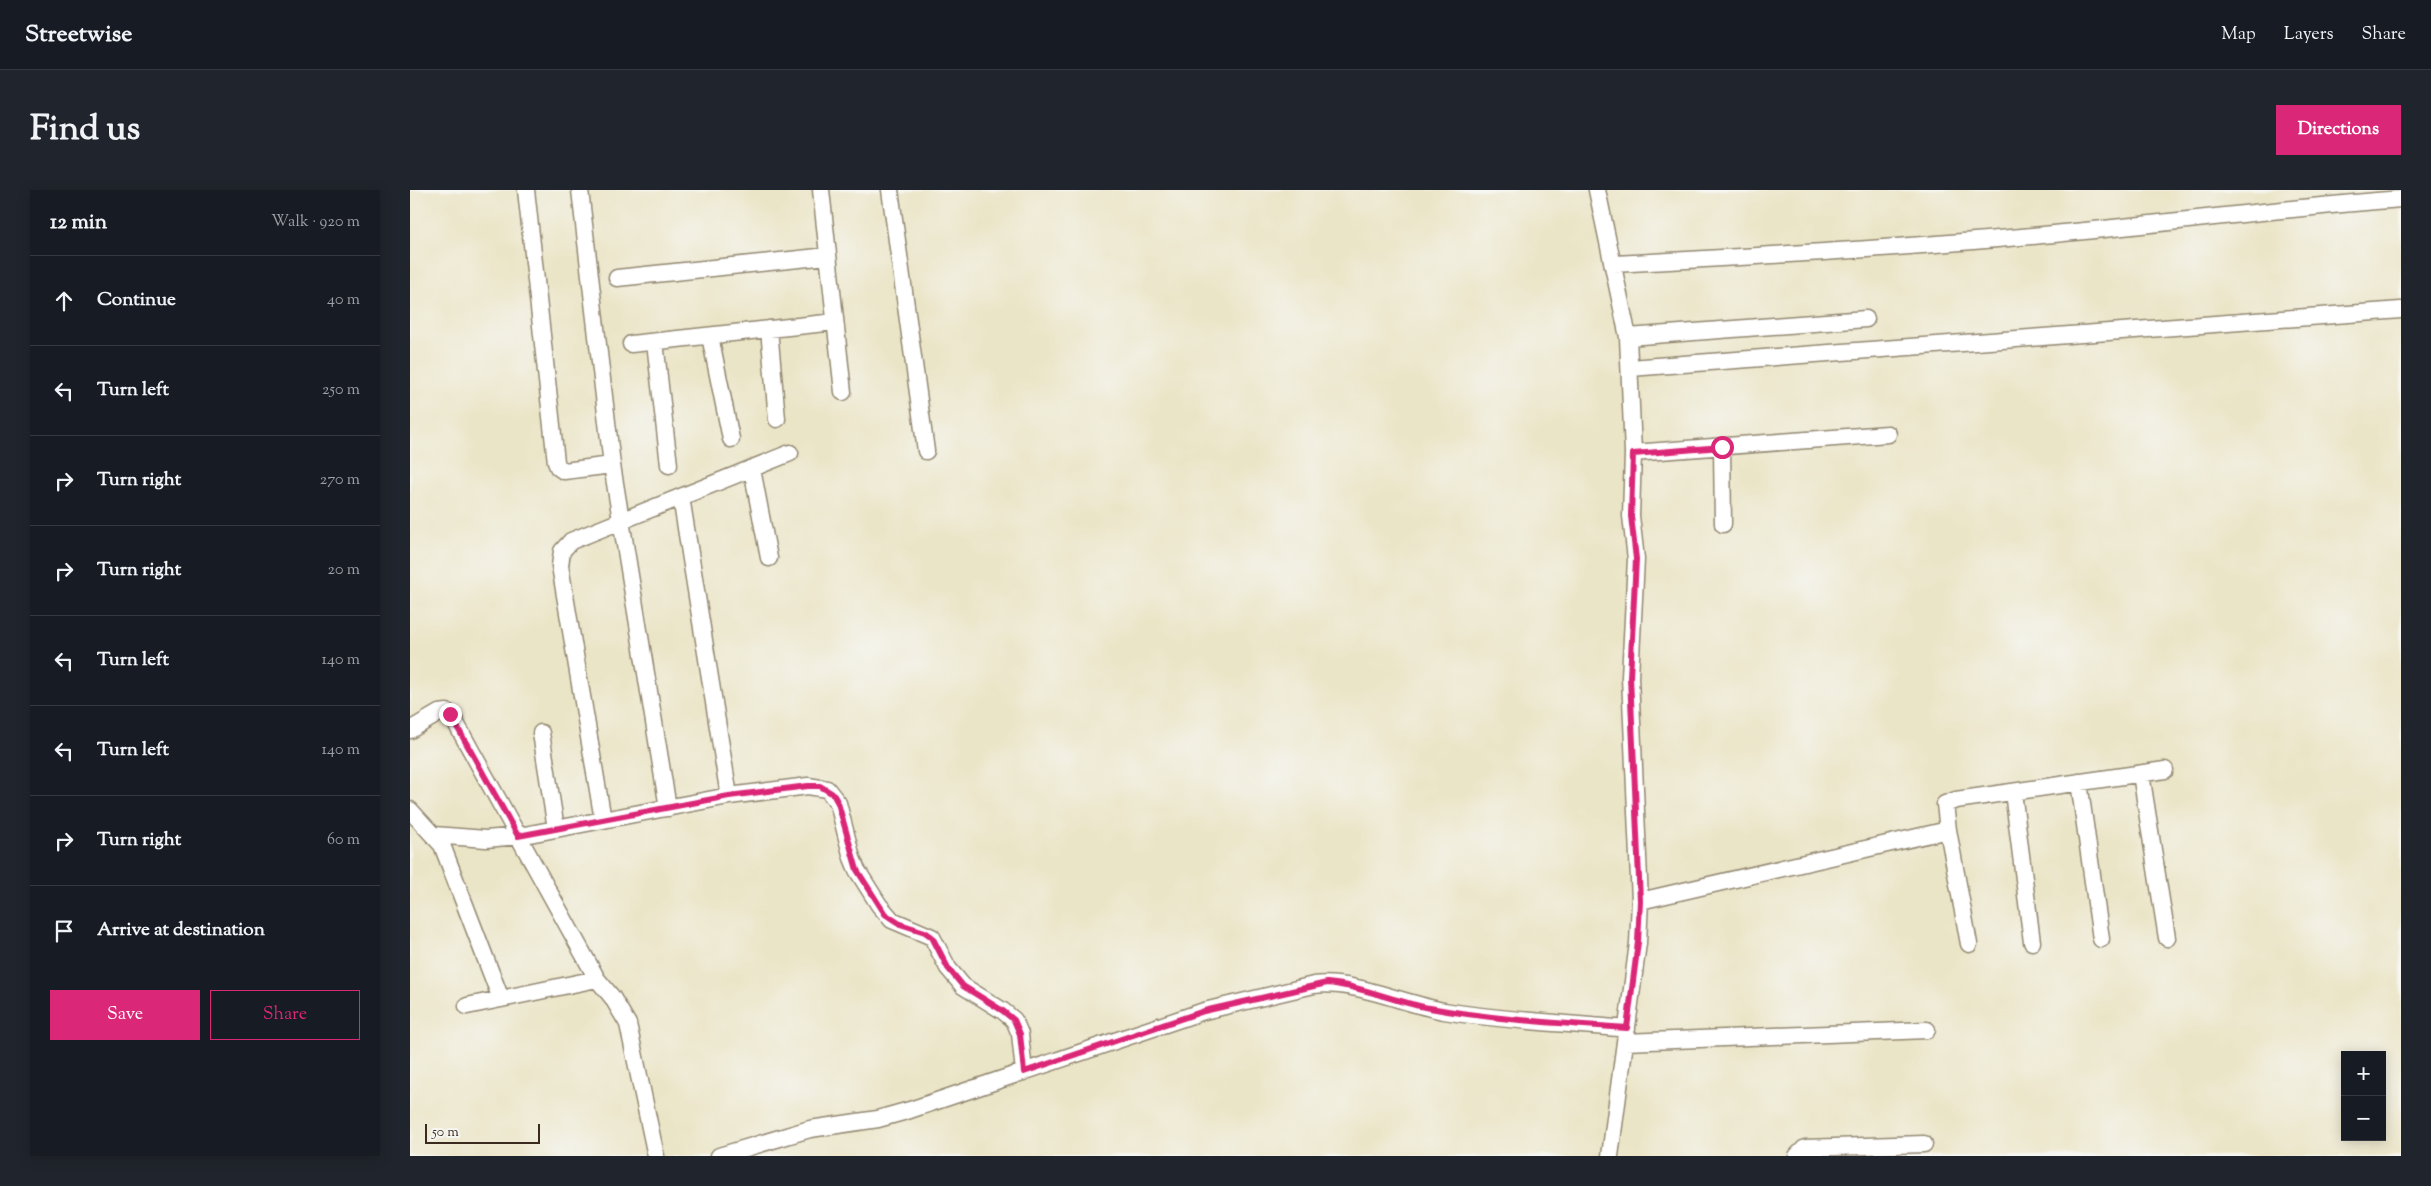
<!DOCTYPE html>
<meta charset="utf-8">
<style>
:root{--surface:#171b24;--page:#20242c;--text:#f1f3f6;--muted:#9ea1a6;--line:#363941;--accent:#db2777}
body{margin:0;font-family:"Sorts Mill Goudy",serif;background:var(--page);color:var(--text)}
.controls{position:absolute;right:15px;bottom:15px;display:grid;overflow:hidden;border-radius:0px;box-shadow:0 2px 12px #0003}
.controls button{width:45px;height:45px;display:grid;place-items:center;padding:0;border:0;border-bottom:1px solid var(--line);background:var(--surface);color:var(--text);font:25px sans-serif}
.scale{position:absolute;left:15px;bottom:12px;width:115px;box-sizing:border-box;padding-left:5px;border:2px solid #3b2a1e;border-top:0;font-size:14px;line-height:18px;white-space:nowrap;color:#3b2a1e;-webkit-text-stroke:4px #f6f6f2;paint-order:stroke}
.stop{position:absolute;width:15px;height:15px;margin:-11px;border:4px solid #db2777;border-radius:50%;background:#fff}
.stop.end{background:#db2777;border-color:#fff;box-shadow:0 1px 5px #0008}
.list{margin:0;padding:0;list-style:none}
h2{display:flex;justify-content:space-between;align-items:center;height:65px;margin:0;padding:0 20px;font-size:21px}
h2 small{font-size:16px;font-weight:400;color:var(--muted)}
.list li{display:grid;grid-template-columns:32px 1fr auto;gap:15px;align-items:center;box-sizing:border-box;height:90px;padding:0 20px;border-top:1px solid var(--line)}
.list b{display:block;font-size:19px;white-space:nowrap}
.list em{font-size:16px;font-style:normal;color:var(--muted)}
.actions{display:flex;gap:10px;padding:15px 20px}
.actions a{flex:1;padding:11px 0;border:1px solid var(--accent);border-radius:0px;text-align:center;font-size:18px;color:var(--accent)}
.actions .main{background:var(--accent);color:#fff}
.icon{flex:none;width:28px;height:28px;fill:none;stroke:currentColor;stroke-width:2;stroke-linecap:round;stroke-linejoin:round}
.map{position:relative;flex:none;width:1991px;height:966px;overflow:hidden;border-radius:0px}
header{display:flex;align-items:center;gap:30px;box-sizing:border-box;height:70px;padding:0 25px;background:var(--surface);border-bottom:1px solid var(--line)}
header strong{font-size:24px}
nav{display:flex;gap:28px;margin-inline-start:auto;font-size:18px}
.intro{display:flex;align-items:center;justify-content:space-between;box-sizing:border-box;height:120px;padding:0 30px}
h1{margin:0;font-size:35px}
.button{padding:12px 22px;border-radius:0px;background:var(--accent);color:#fff;font-size:18px;font-weight:700}
main{display:flex;gap:30px;padding:0 30px}
aside{flex:1;background:var(--surface);border-radius:0px;box-shadow:0 2px 12px #0003}
.map>svg:first-child{display:block}
</style>
<header>
<strong>Streetwise</strong>
<nav><a>Map</a><a>Layers</a><a>Share</a></nav>
</header>
<div class="intro"><h1>Find us</h1><a class="button">Directions</a></div>
<main>
<aside>
<h2>12 min<small>Walk · 920 m</small></h2>
<ul class="list">
<li><svg class="icon" aria-label="ahead" viewBox="0 0 24 24"><path d="M12 20V5M6 11l6-6 6 6"/></svg><div><b>Continue</b></div><em>40 m</em></li>
<li><svg class="icon" aria-label="left" viewBox="0 0 24 24"><path d="M17 20v-9H6M10 6l-5 5 5 5"/></svg><div><b>Turn left</b></div><em>250 m</em></li>
<li><svg class="icon" aria-label="right" viewBox="0 0 24 24"><path d="M7 20v-9h11M14 6l5 5-5 5"/></svg><div><b>Turn right</b></div><em>270 m</em></li>
<li><svg class="icon" aria-label="right" viewBox="0 0 24 24"><path d="M7 20v-9h11M14 6l5 5-5 5"/></svg><div><b>Turn right</b></div><em>20 m</em></li>
<li><svg class="icon" aria-label="left" viewBox="0 0 24 24"><path d="M17 20v-9H6M10 6l-5 5 5 5"/></svg><div><b>Turn left</b></div><em>140 m</em></li>
<li><svg class="icon" aria-label="left" viewBox="0 0 24 24"><path d="M17 20v-9H6M10 6l-5 5 5 5"/></svg><div><b>Turn left</b></div><em>140 m</em></li>
<li><svg class="icon" aria-label="right" viewBox="0 0 24 24"><path d="M7 20v-9h11M14 6l5 5-5 5"/></svg><div><b>Turn right</b></div><em>60 m</em></li>
<li><svg class="icon" aria-label="arrive" viewBox="0 0 24 24"><path d="M6 21V4h12l-3 4 3 4H6"/></svg><div><b>Arrive at destination</b></div></li>
</ul>
<div class="actions"><a class="main">Save</a><a>Share</a></div>
</aside>
<div class="map">
<svg width="1991" height="966" viewBox="0 0 1991 966">
<rect width="100%" height="100%" fill="#f6f6f2"/>
<filter id="ink" filterUnits="userSpaceOnUse"><feTurbulence type="fractalNoise" baseFrequency=".02" numOctaves="2"/><feDisplacementMap in="SourceGraphic" scale="10" xChannelSelector="R" yChannelSelector="G"/><feConvolveMatrix kernelMatrix="1 2 1 2 8 2 1 2 1" color-interpolation-filters="sRGB"/></filter>
<filter id="wash" filterUnits="userSpaceOnUse"><feTurbulence type="fractalNoise" baseFrequency=".0096" numOctaves="4" result="noise"/><feDisplacementMap in="SourceGraphic" scale="20" xChannelSelector="R" yChannelSelector="G"/><feGaussianBlur stdDeviation="1.12" result="paint"/><feColorMatrix in="noise" values="0 0 0 0 0 0 0 0 0 0 0 0 0 0 0 0 0 1.4 0 .05"/><feComposite in="paint" operator="in"/></filter>
<g filter="url(#wash)">
<rect width="100%" height="100%" fill="#ebe5c7"/>
</g>
<g filter="url(#ink)">
<g fill="none" stroke-linecap="round" stroke-linejoin="round">
<defs>
<path id="street" d="M 116,0 L 146,272 L 148,277 L 154,281 L 202,275
M 170,0 L 202,275 L 258,618
M 411,0 L 433,202
M 480,0 L 516,261
M 1187,0 L 1218,147 L 1223,263 L 1221,326 L 1226,369 L 1220,487 L 1230,711 L 1228,753 L 1200,966
M 1204,74 C 1351,66 1497,58 1644,44 C 1759,33 1875,18 1991,9
M 207,88 L 418,66
M 359,139 L 367,229
M 300,146 L 321,249
M 1218,147 L 1456,129
M 245,152 L 259,275
M 221,154 L 425,132
M 1220,178 L 1991,120
M 1312,257 L 1313,334
M 1223,263 L 1478,244
M 342,279 L 359,368
M 271,307 L 319,606
M 0,540 L 29,523 L 37,522 L 42,526 L 187,789 L 202,807 L 218,834 L 246,966
M 131,543 L 146,639
M 1731,584 L 1757,748
M 1669,592 L 1691,749
M 1603,602 L 1622,752
M 0,620 L 32,655 L 91,809
M 193,630 L 150,376 L 152,361 L 161,351 L 380,263
M 1538,640 L 1559,754
M 24,645 L 76,649 L 109,646 L 319,606 L 398,596 L 417,599 L 428,613 L 442,668 L 447,680 L 469,715 L 482,730 L 522,747 L 538,778 L 553,796 L 593,821 L 604,830 L 610,844 L 614,882
M 1230,711 L 1538,640 L 1535,614 L 1546,610 L 1755,580
M 57,816 L 187,789
M 1215,852 L 1517,840
M 309,966 L 400,939 L 468,929 L 500,920 L 794,821 L 904,795 C 944,790 994,814 1034,821 C 1094,831 1156,833 1217,839
M 1387,966 L 1395,958 L 1514,954"/>
</defs>
<use href="#street" stroke="#938872" stroke-width="19"/>
<use href="#street" stroke="#fff" stroke-width="16"/>
</g>
</g>
<g fill="none" stroke-linecap="round" stroke-linejoin="round" filter="url(#ink)">
<path stroke="#db2777" stroke-width="6" d="M 40,524 L 108,646 L 319,606 L 398,596 L 410,596 L 423,604 L 428,613 L 447,680 L 475,724 L 490,734 L 515,742 L 522,747 L 538,778 L 553,796 L 593,821 L 604,830 L 610,844 L 614,882 L 794,821 L 917,793 C 952,796 985,812 1020,818 C 1085,830 1151,833 1217,838 L 1228,752 L 1230,711 L 1220,487 L 1226,369 L 1221,326 L 1223,264 L 1312,257"/>
</g>
</svg>
<div class="controls">
<button>+</button>
<button>−</button>
</div>
<div class="scale">50 m</div>
<div class="stop" style="left:1312px;top:257px"></div>
<div class="stop end" style="left:40px;top:524px"></div>
</div>
</main>
